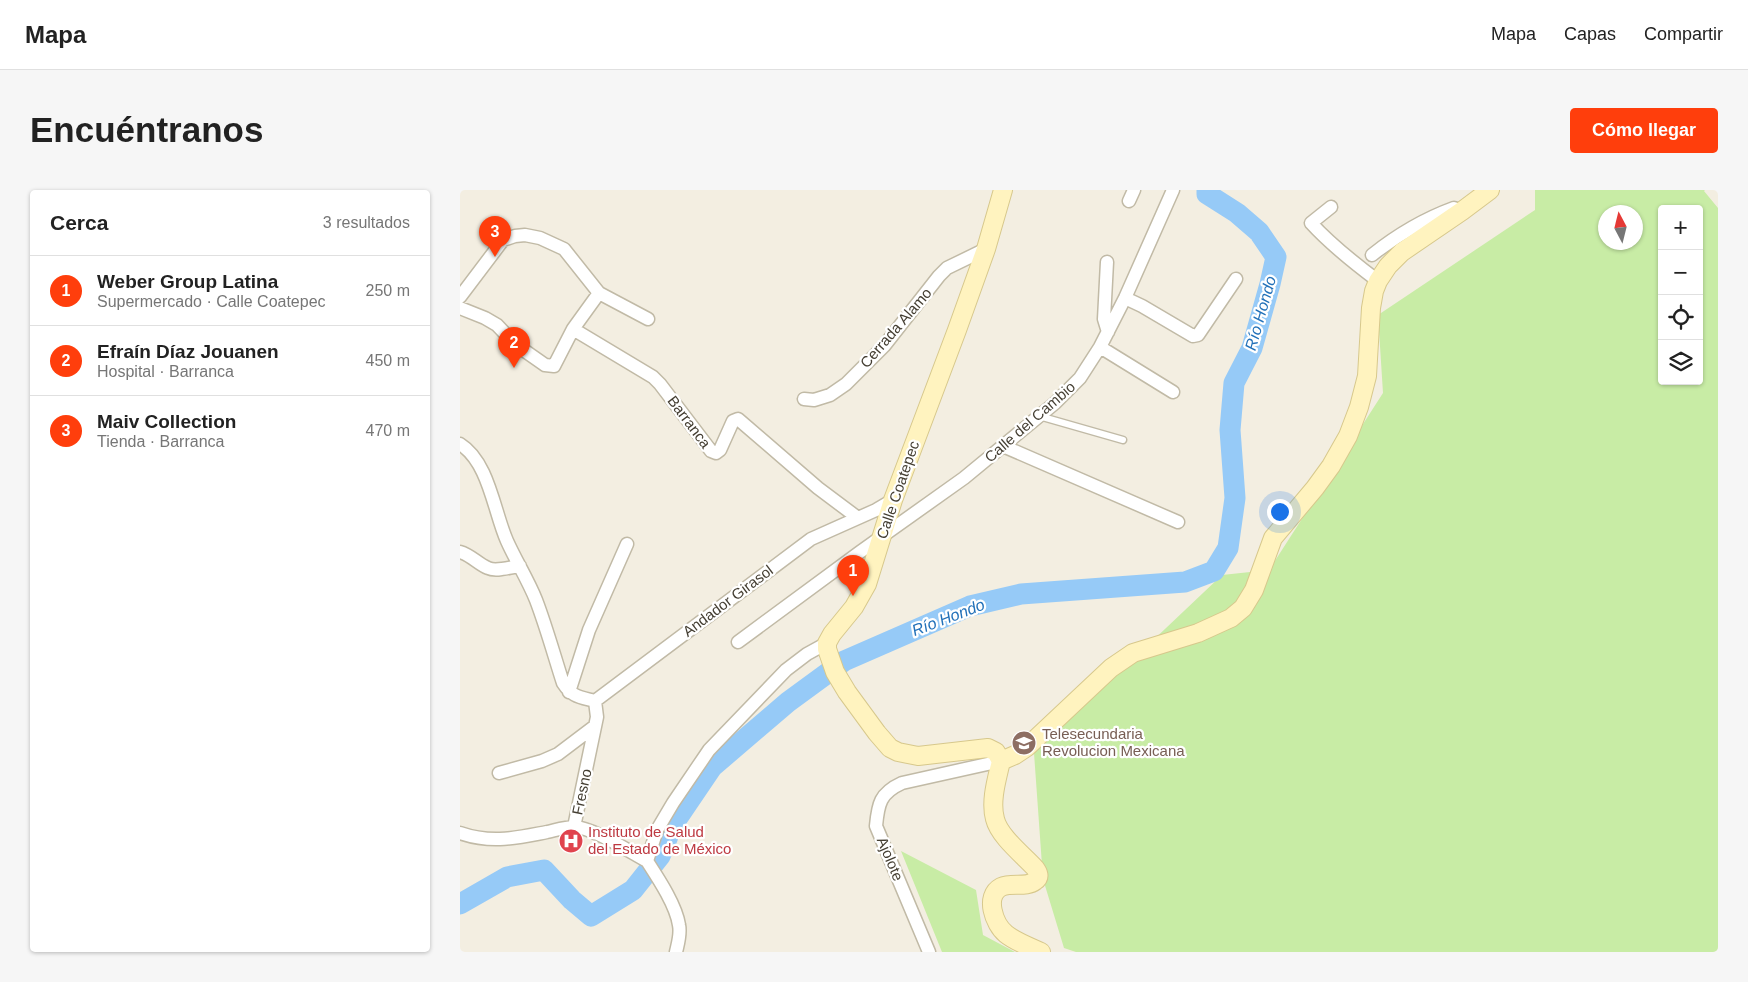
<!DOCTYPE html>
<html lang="es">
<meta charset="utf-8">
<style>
:root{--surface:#fff;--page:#f6f6f6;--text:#222;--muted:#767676;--line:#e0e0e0;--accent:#ff3e0c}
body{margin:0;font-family:Helvetica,sans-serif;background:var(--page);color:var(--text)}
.controls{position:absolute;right:15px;top:15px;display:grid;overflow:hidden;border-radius:5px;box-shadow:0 1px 4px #0004}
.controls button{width:45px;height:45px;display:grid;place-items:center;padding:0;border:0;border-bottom:1px solid var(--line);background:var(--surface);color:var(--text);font:25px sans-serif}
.compass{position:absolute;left:1138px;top:15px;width:45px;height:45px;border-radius:50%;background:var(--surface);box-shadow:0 1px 4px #0004;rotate:353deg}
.you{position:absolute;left:819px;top:321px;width:18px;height:18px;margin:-12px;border:4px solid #fff;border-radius:50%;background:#1a73e8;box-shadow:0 0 0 8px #1a73e833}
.badge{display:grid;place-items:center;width:32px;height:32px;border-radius:50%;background:var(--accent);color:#fff;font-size:16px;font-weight:700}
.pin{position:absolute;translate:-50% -41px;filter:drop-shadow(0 1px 2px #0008)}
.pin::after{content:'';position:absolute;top:26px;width:18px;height:15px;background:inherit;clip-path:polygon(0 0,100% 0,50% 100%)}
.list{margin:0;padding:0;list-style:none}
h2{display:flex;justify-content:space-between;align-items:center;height:65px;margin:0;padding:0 20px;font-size:21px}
h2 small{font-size:16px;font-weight:400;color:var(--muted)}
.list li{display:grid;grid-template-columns:32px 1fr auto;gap:15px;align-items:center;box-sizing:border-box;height:70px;padding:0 20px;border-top:1px solid var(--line)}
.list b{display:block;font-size:19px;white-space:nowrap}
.list p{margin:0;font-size:16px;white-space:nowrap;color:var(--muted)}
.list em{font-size:16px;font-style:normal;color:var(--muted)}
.icon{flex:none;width:28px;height:28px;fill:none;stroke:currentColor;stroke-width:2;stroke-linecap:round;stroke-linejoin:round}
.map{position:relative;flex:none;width:1258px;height:762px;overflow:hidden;border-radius:5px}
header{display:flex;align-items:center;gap:30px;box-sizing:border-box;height:70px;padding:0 25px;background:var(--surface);border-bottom:1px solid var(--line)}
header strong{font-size:24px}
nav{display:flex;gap:28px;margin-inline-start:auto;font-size:18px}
.intro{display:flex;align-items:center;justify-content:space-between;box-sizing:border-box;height:120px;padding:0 30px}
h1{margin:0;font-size:35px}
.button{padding:12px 22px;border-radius:5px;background:var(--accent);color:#fff;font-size:18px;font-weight:700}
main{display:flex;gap:30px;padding:0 30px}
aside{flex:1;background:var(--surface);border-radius:5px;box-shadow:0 1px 4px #0004}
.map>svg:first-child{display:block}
</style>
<header>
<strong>Mapa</strong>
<nav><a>Mapa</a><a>Capas</a><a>Compartir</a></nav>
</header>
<div class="intro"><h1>Encuéntranos</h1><a class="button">Cómo llegar</a></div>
<main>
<aside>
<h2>Cerca<small>3 resultados</small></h2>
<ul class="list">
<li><span class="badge">1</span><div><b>Weber Group Latina</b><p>Supermercado · Calle Coatepec</p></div><em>250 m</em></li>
<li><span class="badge">2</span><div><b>Efraín Díaz Jouanen</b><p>Hospital · Barranca</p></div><em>450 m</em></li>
<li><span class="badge">3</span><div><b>Maiv Collection</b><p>Tienda · Barranca</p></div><em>470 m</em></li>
</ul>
</aside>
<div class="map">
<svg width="1258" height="762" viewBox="0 0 1258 762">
<rect width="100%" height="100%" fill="#f3eee1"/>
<path fill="#c8eca5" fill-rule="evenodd" d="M 1075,0 L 1245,0 L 1244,1 L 1258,18 L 1258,762 L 616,762 L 604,758 L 583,689 L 574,563 L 762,385 L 809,380 L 923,203 L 918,125 L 1075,20 ZM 1202,19 L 1239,19 L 1239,191 L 1202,191 ZM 1146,22 L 1176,22 L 1176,52 L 1146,52 Z
M 441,661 L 516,700 L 523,745 L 555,762 L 482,762 Z"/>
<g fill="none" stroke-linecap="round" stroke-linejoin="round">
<path stroke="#96caf7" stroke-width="21" d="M 0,714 L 47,687 L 84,680 L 112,710 L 131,726 L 173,700 L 200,666 L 212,636 L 252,577 L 328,512 L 384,471 L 510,416 L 561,404 L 725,392 L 754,381 L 768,358 L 775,308 L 770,240 L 774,193 L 792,158 L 810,94 L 816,67 L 799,42 L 777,23 L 747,4 L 747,0"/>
<defs>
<path id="service" d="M 579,226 L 663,250"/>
<path id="minor" d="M 669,11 L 674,0
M 871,17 L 851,33 C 871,55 894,73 918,91
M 912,65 C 937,45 964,29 994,18 L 1002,21
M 647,72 L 644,129 L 648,142
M 0,107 L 43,50 L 55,46 L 65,45 L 80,48 L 104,59 L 139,103 L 188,129
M 665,108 L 682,116 L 733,146 L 738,145 L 776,89
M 0,118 L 25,128 L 37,135 L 55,154 L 85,175 L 94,176 L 113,139 L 139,103
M 113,139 L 193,187 L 200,194 L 251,261 L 256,263 L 260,260 L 273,231 L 278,229 L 358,298 L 398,328
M 640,157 L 713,202
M 344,209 L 354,210 L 370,205 L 386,194 L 424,156 L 479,86 L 487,78 L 526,59
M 0,254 C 29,272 34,322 47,351 C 56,371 68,390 76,410 C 86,436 94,465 103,493 C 112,507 120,507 135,511 L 351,349 L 416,320 L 433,310
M 543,256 L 718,332
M 0,362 C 11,365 18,374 28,378 C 36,382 50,377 60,376
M 278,452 L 400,362 L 504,288 L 595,213 L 620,188 L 640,157 L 665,108 L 713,0
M 109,502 L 129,440 L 167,354
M 39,583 L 82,571 L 98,564 L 135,536
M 114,637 L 137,527 L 135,511
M 0,643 C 32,654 55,648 87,642 C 96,640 106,637 114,637 C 132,637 170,662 187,671
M 216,762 C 218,753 221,744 219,735 C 216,715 198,688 187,671 L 197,640 L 213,613 L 249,560 L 326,480 L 347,464 L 367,453
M 469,762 L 416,636 C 418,614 420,603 442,593 L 541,571"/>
<path id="secondary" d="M 541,571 L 555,565 L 567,557 L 651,478 L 673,463 L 738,443 L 771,428 L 783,418 L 794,400 L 813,348 L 855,298 L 871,276 L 888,246 L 899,217 L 907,186 L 911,118 L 914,101 L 918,91 L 928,76 L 942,62 L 1002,21 L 1030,0
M 541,571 L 536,562 L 528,558 L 458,566 L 438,562 L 430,558 L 417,543 L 387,502 L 375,482 L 367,459 L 367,453 L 372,444 L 394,417 L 407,394 L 433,310 L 497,140 L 526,59 L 543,0
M 541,571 C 537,589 530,611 535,629 C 539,646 563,665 575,678 C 578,682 581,687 575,691 C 566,698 552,692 541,697 C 524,706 534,734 546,744 C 556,752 570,757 581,762"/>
</defs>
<use href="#service" stroke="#c1baa6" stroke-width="9"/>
<use href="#minor" stroke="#c1baa6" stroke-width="15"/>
<use href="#secondary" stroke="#d7c88c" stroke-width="20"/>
<use href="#service" stroke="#fff" stroke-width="6"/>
<use href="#minor" stroke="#fff" stroke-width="12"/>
<use href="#secondary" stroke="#fff3bf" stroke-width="18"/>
</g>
<defs>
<symbol id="school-disc" viewBox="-11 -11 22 22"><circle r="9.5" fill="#8d6e63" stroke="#fff"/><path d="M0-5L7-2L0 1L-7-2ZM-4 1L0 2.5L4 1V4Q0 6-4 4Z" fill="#fff"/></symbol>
<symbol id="hospital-disc" viewBox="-11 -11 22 22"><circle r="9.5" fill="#e0444e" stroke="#fff"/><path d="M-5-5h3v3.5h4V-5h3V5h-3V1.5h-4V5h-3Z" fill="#fff"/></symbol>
</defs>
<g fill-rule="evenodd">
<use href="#school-disc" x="550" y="539" width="28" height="28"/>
<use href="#hospital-disc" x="97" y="637" width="28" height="28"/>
</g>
<g text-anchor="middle" stroke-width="4.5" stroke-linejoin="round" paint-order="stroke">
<g font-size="15" fill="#443e32" stroke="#fff">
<text transform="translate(436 138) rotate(-49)" y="5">Cerrada Alamo</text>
<text transform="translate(229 232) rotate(53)" y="5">Barranca</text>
<text transform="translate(570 232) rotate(-41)" y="5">Calle del Cambio</text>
<text transform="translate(438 300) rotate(-71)" y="5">Calle Coatepec</text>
<text transform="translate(268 411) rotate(-37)" y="5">Andador Girasol</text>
<text transform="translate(122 602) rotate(-78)" y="5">Fresno</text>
<text transform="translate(430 669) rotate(67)" y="5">Ajolote</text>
</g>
<g font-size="15" fill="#785e54" stroke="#fff" text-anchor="start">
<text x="582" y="549">Telesecundaria<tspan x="582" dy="17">Revolucion Mexicana</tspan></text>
</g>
<g font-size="15" fill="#be3a42" stroke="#fff" text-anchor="start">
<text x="128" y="647">Instituto de Salud<tspan x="128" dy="17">del Estado de México</tspan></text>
</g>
<g font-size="16" font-style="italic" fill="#2271b9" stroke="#fff">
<text transform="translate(800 123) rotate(-74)" y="6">Río Hondo</text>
<text transform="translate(488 427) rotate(-21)" y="6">Río Hondo</text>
</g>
</g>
</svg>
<div class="controls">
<button>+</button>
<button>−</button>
<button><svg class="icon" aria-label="locate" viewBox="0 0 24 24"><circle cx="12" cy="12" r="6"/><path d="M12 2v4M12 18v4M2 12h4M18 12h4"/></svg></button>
<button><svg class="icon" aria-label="layers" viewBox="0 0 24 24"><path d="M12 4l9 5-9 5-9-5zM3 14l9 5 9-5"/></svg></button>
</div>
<svg class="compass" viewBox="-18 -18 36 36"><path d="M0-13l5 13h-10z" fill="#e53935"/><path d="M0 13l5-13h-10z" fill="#767676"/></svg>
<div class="you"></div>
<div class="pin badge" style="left:393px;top:406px">1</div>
<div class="pin badge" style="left:54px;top:178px">2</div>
<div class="pin badge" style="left:35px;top:67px">3</div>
</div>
</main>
